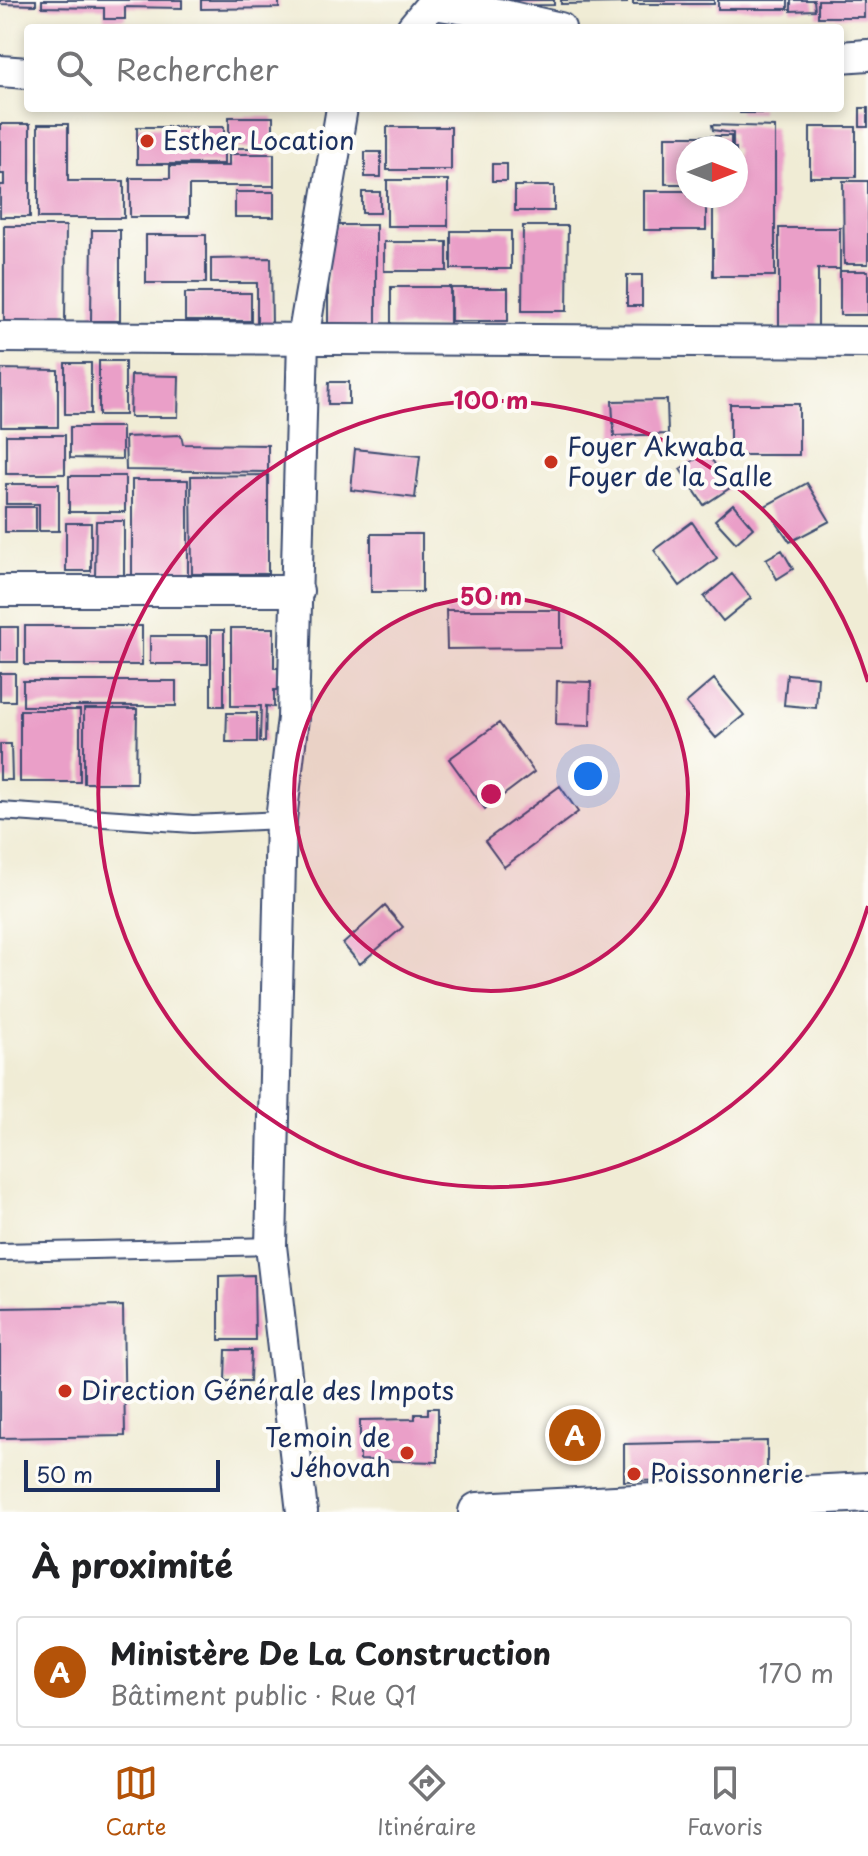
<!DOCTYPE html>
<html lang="fr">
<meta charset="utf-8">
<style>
:root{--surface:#fff;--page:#f2f2f2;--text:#202124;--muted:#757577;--line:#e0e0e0;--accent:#b45309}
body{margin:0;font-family:"Playpen Sans",sans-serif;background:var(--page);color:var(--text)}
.compass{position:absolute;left:676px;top:136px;width:72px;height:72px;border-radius:50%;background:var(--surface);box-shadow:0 4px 12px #0003;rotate:90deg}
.scale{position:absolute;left:24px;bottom:20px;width:196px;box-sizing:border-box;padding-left:8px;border:4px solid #1b2f5e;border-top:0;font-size:22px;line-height:28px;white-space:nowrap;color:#1b2f5e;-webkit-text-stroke:6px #fdfcf7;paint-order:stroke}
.you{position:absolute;left:588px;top:776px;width:28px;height:28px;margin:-20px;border:6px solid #fff;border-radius:50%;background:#1a73e8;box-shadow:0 0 0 12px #1a73e833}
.badge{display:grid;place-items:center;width:52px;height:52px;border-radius:50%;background:var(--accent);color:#fff;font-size:26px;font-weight:700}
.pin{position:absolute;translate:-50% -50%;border:4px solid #fff;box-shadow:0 2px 8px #0006}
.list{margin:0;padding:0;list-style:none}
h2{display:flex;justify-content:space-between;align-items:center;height:104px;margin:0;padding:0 32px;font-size:34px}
h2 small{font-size:26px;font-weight:400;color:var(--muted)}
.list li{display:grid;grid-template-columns:52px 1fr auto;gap:24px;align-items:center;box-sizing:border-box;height:112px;margin:0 16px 16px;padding:0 16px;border:2px solid var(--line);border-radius:8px}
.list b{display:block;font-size:30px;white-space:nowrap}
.list p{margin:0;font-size:26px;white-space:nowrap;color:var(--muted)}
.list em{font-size:26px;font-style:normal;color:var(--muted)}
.icon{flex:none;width:44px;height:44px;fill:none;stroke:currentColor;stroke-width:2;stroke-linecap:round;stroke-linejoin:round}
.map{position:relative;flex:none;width:868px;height:1512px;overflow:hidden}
.search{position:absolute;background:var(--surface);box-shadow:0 4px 12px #0003;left:24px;right:24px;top:24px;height:88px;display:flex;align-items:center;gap:20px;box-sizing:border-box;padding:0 28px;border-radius:8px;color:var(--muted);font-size:30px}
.sheet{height:232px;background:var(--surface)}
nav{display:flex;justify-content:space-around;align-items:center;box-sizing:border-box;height:112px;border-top:2px solid var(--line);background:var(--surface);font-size:22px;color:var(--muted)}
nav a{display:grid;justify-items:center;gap:4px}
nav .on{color:var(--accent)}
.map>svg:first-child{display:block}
</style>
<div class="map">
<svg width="868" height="1512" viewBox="0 0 868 1512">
<rect width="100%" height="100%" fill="#fdfcf7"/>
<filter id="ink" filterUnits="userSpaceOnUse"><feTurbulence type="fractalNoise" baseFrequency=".0125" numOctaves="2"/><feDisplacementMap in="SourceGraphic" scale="16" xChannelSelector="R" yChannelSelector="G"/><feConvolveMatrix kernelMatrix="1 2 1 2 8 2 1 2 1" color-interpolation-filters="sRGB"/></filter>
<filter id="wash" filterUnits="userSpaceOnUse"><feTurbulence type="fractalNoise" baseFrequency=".006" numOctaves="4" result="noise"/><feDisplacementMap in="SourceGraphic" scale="32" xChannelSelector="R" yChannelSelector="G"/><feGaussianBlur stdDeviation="1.8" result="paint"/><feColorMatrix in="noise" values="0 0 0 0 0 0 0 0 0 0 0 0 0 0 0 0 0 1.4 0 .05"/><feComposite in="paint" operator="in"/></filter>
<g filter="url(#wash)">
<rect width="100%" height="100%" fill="#f0ecd5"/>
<g id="blocks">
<path fill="#ea9fc8" d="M 0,0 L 36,0 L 36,5 L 0,4 Z
M 42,0 L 182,0 L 182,8 L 125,7 L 125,19 L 104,19 L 104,8 L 42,7 Z
M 201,0 L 279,0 L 279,8 L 201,9 Z
M 474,0 L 554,0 L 554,5 L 474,6 Z
M 561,0 L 627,0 L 627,3 L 561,4 Z
M 633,0 L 714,0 L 714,4 L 633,4 Z
M 718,0 L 788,0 L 788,9 L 718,9 Z
M 791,0 L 814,0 L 815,10 L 791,11 Z
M 818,0 L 864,0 L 864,17 L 818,17 Z
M 740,108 L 761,108 L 761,113 L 740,113 Z
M 860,108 L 868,108 L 868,127 L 860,127 Z
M 229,117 L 273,117 L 273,148 L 229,148 Z
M 0,124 L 30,124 L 30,217 L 0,217 L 0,185 L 4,185 L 4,174 L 0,174 Z
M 38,124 L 68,124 L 68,181 L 124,181 L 124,218 L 38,218 Z
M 712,125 L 775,127 L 775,276 L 713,276 L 713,196 L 736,196 L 736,148 L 733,148 L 733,133 L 713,130 Z
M 137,127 L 224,127 L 224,164 L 137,164 Z
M 387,127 L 451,127 L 451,170 L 387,170 Z
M 810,127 L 856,127 L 856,177 L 810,177 Z
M 665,136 L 731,136 L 731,148 L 688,148 L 688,184 L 665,184 Z
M 365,152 L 381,152 L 381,177 L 365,177 Z
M 229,154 L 274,154 L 274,186 L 189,186 L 189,217 L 130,217 L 130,178 L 170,178 L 170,166 L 229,166 Z
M 492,164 L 507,164 L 507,181 L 492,181 Z
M 387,180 L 448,180 L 448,226 L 387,226 Z
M 843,181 L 868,181 L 868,264 L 844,264 Z
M 515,186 L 554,186 L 554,211 L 515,211 Z
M 644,191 L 688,191 L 688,196 L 706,196 L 706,230 L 644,230 Z
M 235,192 L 274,192 L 274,217 L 235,217 Z
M 362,192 L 380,192 L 380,213 L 362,213 Z
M 328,225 L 376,225 L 376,330 L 328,330 Z
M 4,226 L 66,226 L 65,322 L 4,322 Z
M 523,226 L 568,226 L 567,311 L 522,311 Z
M 779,228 L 840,228 L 840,269 L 818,269 L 818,328 L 779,328 Z
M 92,230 L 120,230 L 120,321 L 91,321 Z
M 451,231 L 511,231 L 511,269 L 451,269 Z
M 146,235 L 206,235 L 206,283 L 146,283 Z
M 384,242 L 447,242 L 447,271 L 384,271 Z
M 271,258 L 272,326 L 257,327 L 257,283 L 211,283 L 211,259 Z
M 840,271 L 868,271 L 868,315 L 840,315 Z
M 627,275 L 642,275 L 642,306 L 627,306 Z
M 391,287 L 450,287 L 450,327 L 391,327 Z
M 451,288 L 508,288 L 508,321 L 451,321 Z
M 185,293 L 251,293 L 251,321 L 185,321 Z
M 99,361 L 125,361 L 125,415 L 99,415 Z
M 65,363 L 91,363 L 91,414 L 65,414 Z
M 1,369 L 58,370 L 58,427 L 1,427 Z
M 131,375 L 179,376 L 178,417 L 130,417 Z
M 329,382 L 349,382 L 349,404 L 328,404 Z
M 667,400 L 668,434 L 614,436 L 612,401 Z
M 730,404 L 799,404 L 799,455 L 730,455 Z
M 70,427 L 122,427 L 122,459 L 70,458 Z
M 6,435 L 65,435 L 65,474 L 6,474 Z
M 181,435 L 183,444 L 268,445 L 268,472 L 126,470 L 125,437 Z
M 355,449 L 420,456 L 415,498 L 351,490 Z
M 707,452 L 730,488 L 704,505 L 680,469 Z
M 268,475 L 268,574 L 192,574 L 191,476 Z
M 69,476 L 125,476 L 125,512 L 69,512 Z
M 132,480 L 188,480 L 188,577 L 132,577 Z
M 807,483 L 830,521 L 790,542 L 765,506 Z
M 6,484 L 59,484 L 59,531 L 39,531 L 39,504 L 6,504 Z
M 733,504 L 753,528 L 736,543 L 715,520 Z
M 5,507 L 36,507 L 36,532 L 5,532 Z
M 96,521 L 124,521 L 124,577 L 95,577 Z
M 692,522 L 717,558 L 680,586 L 654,550 Z
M 66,523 L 91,523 L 91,571 L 66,571 Z
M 371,534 L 422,534 L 422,592 L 371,592 Z
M 782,550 L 793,569 L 777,579 L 766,559 Z
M 732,574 L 751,598 L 723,621 L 704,597 Z
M 446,610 L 561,610 L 561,648 L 447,649 Z
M 25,626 L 142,626 L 142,665 L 25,665 Z
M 0,627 L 18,627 L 18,662 L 0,662 Z
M 231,628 L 274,628 L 274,668 L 278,668 L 279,690 L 274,690 L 274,707 L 266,706 L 265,742 L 260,742 L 261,706 L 231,706 Z
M 211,630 L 224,630 L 224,706 L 211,706 Z
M 150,636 L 208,636 L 208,664 L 150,664 Z
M 0,673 L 15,673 L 15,701 L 0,701 Z
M 787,674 L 818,677 L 816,708 L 784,705 Z
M 714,679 L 744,715 L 716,738 L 686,703 Z
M 23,681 L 176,681 L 176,706 L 23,706 Z
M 557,681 L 591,682 L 590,726 L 556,725 Z
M 84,709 L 137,709 L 136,783 L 84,783 Z
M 20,710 L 80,710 L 80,782 L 20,782 Z
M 227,713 L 257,713 L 257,742 L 226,742 Z
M 499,723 L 534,772 L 485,809 L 449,759 Z
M 0,744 L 11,744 L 12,780 L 0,780 Z
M 560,786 L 578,812 L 504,867 L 485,841 Z
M 385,906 L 403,927 L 360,964 L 343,944 Z
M 254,1275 L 255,1340 L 219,1340 L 219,1276 Z
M 123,1306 L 125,1436 L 0,1438 L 0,1308 Z
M 226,1350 L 251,1350 L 250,1381 L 225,1381 Z
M 428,1408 L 438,1408 L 438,1462 L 360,1460 L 360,1420 L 415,1419 L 415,1414 L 428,1414 Z
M 558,1418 L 590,1418 L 590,1439 L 558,1439 Z
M 767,1441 L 767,1479 L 624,1481 L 624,1444 Z"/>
</g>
</g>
<g filter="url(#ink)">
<use href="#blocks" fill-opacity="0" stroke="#3b4b70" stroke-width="2"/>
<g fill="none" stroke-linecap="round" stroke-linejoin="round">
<defs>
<path id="service" d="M 0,811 L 193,824 L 281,820
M 0,1252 L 271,1246"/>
<path id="minor" d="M 433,4 L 498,14 L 560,28
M 412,28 L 435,0
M 840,57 L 868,55
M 0,71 L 28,73
M 0,337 L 868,342
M 0,591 L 298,591
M 302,1512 L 271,1246 L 281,820 L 293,718 L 303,339 L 342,108"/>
<path id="tertiary" d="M 478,1512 L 868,1492"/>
</defs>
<use href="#service" stroke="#3b4b70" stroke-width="20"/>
<use href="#minor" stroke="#3b4b70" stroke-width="34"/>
<use href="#tertiary" stroke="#3b4b70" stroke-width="42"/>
<use href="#service" stroke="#fff" stroke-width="16"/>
<use href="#minor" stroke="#fff" stroke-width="30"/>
<use href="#tertiary" stroke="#fff" stroke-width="38"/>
</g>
</g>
<circle cx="491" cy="794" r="197" fill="#c2185b" fill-opacity=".12"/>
<g fill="none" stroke="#c2185b" stroke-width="4">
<circle cx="491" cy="794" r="197"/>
<path d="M868 906A393 393 0 1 1 868 682"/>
</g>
<g fill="#c8321e" stroke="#fdfcf7" stroke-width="3">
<circle cx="147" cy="141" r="8"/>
<circle cx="551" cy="462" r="8"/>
<circle cx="65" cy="1391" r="8"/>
<circle cx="407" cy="1453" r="8"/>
<circle cx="634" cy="1474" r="8"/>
</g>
<g text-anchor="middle" stroke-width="8" stroke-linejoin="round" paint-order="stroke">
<g font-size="26" fill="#1b2f5e" stroke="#fdfcf7" text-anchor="start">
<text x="163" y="150">Esther Location</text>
<text x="567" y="456">Foyer Akwaba<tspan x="567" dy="30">Foyer de la Salle</tspan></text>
<text x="81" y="1400">Direction Générale des Impots</text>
<text x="391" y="1447" text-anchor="end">Temoin de<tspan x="391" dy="30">Jéhovah</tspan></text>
<text x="650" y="1483">Poissonnerie</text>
</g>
</g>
<circle cx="491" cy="794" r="12" fill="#c2185b" stroke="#fdfcf7" stroke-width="4"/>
<g font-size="24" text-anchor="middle" font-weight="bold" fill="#c2185b" stroke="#fdfcf7" stroke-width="8" stroke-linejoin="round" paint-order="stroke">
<text x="491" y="409">100 m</text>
<text x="491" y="605">50 m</text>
</g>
</svg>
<svg class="compass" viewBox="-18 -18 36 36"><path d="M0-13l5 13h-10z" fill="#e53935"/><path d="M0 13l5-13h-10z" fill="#757577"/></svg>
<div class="scale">50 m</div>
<div class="you"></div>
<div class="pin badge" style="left:575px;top:1435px">A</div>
<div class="search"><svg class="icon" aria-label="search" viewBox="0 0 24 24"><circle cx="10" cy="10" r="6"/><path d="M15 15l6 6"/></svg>Rechercher</div>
</div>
<section class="sheet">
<h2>À proximité<small></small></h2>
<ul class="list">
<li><span class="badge">A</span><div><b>Ministère De La Construction</b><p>Bâtiment public · Rue Q1</p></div><em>170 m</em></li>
</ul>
</section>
<nav>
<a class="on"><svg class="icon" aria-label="map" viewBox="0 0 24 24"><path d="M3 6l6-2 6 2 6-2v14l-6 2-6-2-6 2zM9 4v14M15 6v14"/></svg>Carte</a>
<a><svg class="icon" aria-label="directions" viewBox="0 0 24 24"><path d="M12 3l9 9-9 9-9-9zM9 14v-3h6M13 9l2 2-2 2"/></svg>Itinéraire</a>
<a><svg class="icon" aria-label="saved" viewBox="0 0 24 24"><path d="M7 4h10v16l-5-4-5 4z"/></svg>Favoris</a>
</nav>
